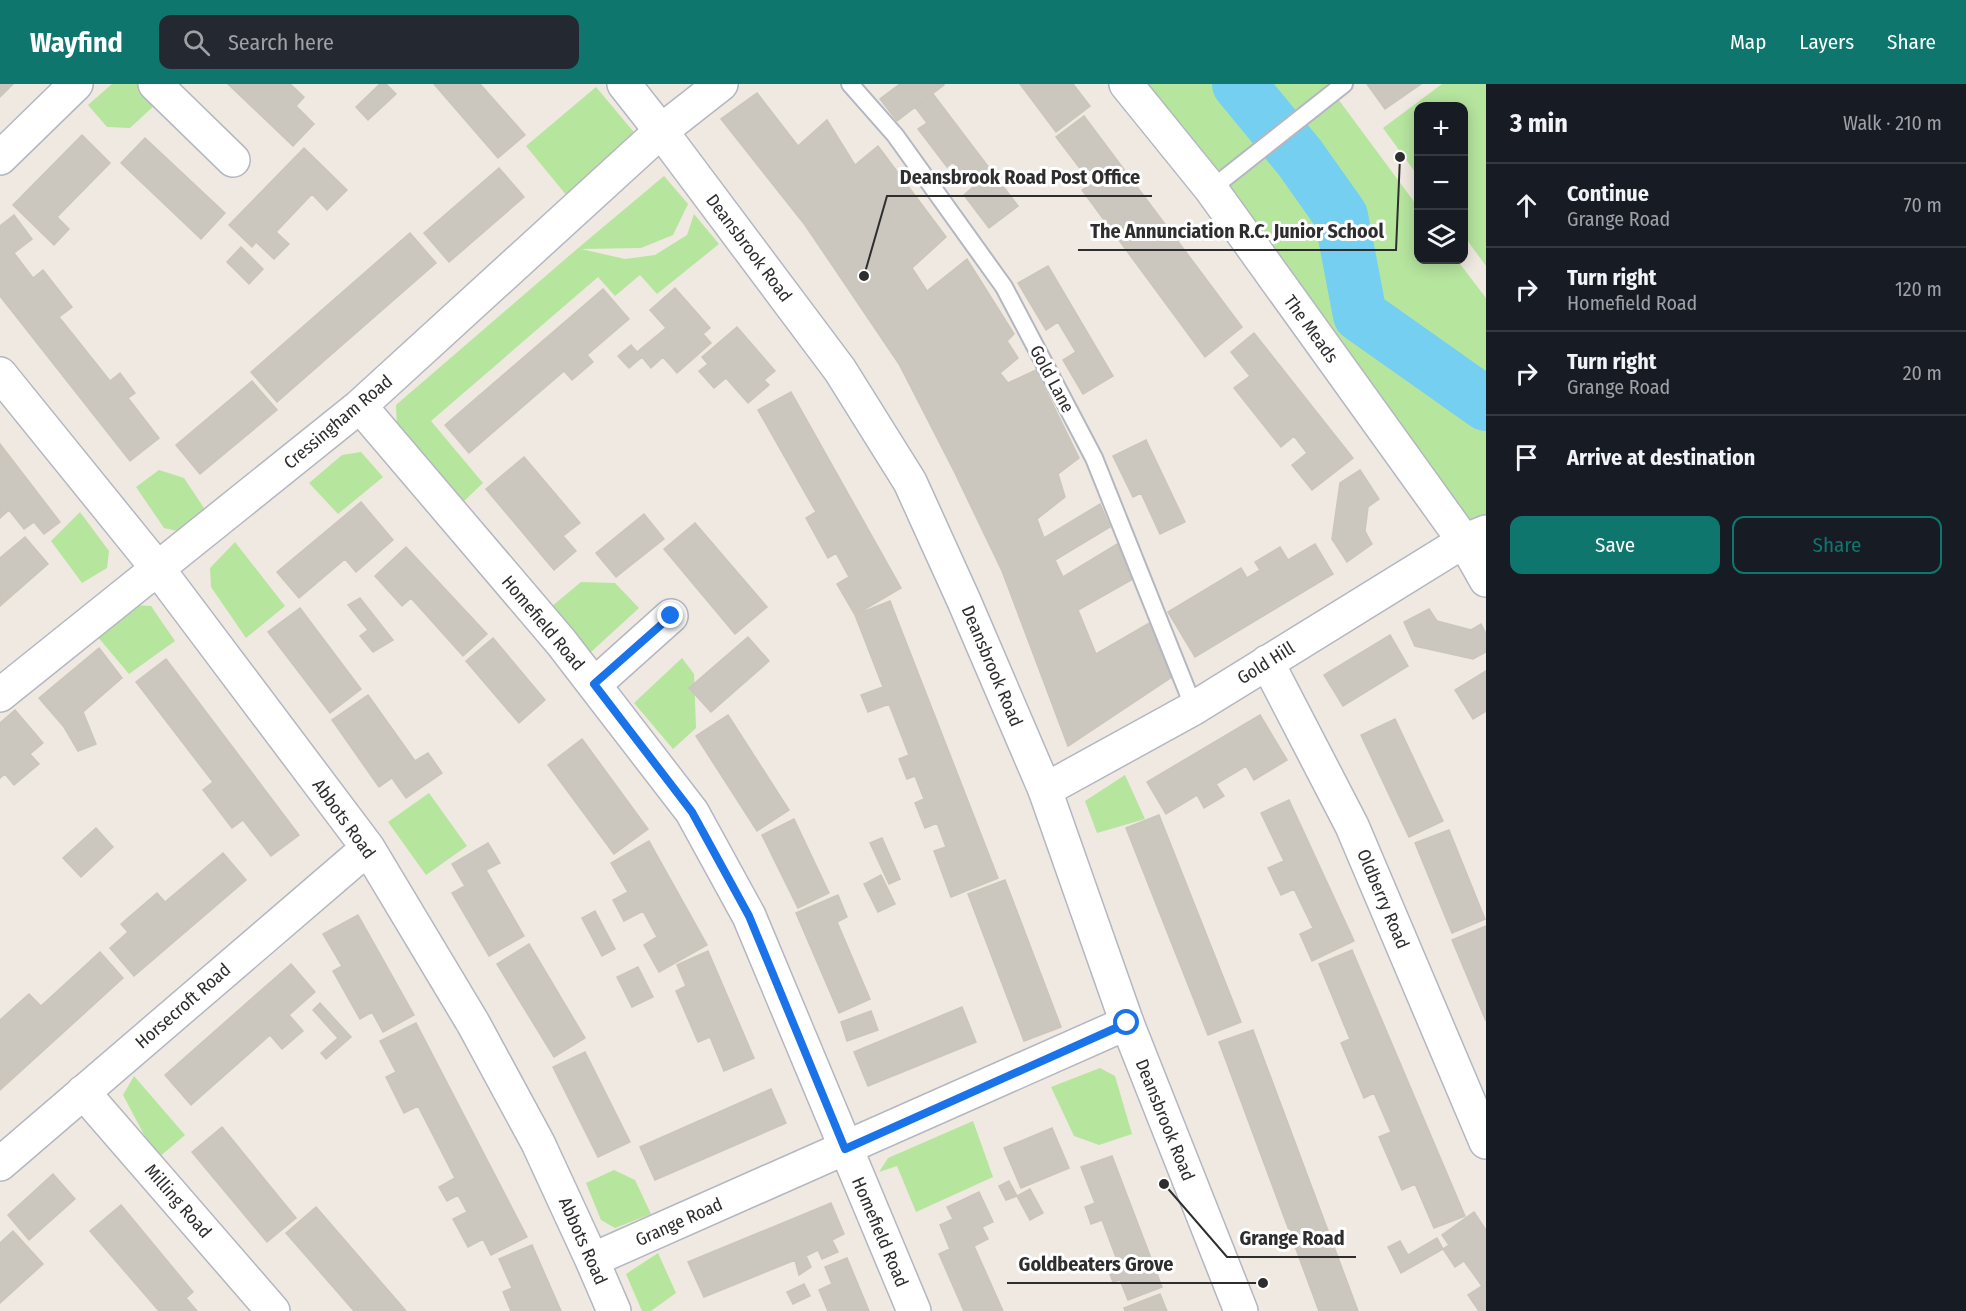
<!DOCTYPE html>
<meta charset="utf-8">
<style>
:root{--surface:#171b24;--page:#242831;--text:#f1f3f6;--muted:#9ea1a6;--line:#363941;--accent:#0f766e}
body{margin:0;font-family:"Fira Sans Condensed",sans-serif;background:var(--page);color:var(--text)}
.controls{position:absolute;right:18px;top:18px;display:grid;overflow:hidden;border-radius:12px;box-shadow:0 3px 15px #0003}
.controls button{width:54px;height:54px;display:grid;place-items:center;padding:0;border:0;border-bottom:2px solid var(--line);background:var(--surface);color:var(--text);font:30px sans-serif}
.stop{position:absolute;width:18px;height:18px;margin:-14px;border:4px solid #1a73e8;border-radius:50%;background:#fff}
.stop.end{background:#1a73e8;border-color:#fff;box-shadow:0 2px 6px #0008}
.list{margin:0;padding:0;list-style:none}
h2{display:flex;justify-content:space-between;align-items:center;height:78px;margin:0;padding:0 24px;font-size:26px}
h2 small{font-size:20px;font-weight:400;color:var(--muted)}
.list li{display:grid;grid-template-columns:39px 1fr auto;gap:18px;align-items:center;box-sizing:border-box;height:84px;padding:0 24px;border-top:2px solid var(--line)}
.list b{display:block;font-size:22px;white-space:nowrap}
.list p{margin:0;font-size:20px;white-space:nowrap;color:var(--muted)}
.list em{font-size:20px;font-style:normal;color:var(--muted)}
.actions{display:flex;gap:12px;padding:18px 24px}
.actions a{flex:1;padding:14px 0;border:2px solid var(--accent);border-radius:12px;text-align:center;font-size:21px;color:var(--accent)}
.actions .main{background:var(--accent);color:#fff}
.icon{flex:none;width:33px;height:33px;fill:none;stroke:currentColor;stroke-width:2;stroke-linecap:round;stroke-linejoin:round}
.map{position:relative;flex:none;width:1486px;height:1227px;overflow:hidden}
header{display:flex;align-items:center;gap:36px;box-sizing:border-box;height:84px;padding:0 30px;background:var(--accent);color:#fff}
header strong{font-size:28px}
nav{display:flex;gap:33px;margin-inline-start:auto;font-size:21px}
.search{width:420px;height:54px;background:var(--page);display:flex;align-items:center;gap:15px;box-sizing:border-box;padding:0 21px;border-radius:12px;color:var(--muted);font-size:22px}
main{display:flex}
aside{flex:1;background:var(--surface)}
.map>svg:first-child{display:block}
</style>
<header>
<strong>Wayfind</strong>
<div class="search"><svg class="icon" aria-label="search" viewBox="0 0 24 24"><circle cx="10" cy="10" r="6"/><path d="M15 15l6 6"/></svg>Search here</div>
<nav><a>Map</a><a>Layers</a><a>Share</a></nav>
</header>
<main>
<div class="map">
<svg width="1486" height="1227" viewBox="0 0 1486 1227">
<rect width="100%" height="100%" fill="#efe9e1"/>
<path fill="#b6e59e" d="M 112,0 L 141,0 L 157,19 L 130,44 L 107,43 L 88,21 Z
M 1126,0 L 1327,0 L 1418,123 L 1418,176 L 1457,176 L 1486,214 L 1486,496 Z
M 1442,0 L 1486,0 L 1486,182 L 1464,152 L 1464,22 L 1418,22 L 1418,92 L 1383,44 Z
M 596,3 L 638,53 L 567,112 L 526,62 Z
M 664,92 L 688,120 L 673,151 L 641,164 L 581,165 L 625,175 L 655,171 L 687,151 L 694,130 L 719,160 L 657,210 L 640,191 L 615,212 L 598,193 L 431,337 L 483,399 L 462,419 L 397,345 L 396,321 L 577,165 Z
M 361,368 L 383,393 L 338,430 L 309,399 L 342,371 Z
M 159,386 L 184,394 L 206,427 L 177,447 L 164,444 L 136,403 Z
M 80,428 L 109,467 L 107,484 L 82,499 L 51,457 Z
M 235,458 L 285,522 L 246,554 L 211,503 L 210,484 Z
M 581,498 L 615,499 L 639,524 L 591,568 L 551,523 Z
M 134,521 L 151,522 L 175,557 L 129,590 L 92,546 Z
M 682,574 L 694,590 L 696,644 L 673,665 L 634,619 Z
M 1125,691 L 1145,735 L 1097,749 L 1085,717 Z
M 429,709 L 467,762 L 426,791 L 388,738 Z
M 1100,984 L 1115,992 L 1132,1050 L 1099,1061 L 1074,1052 L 1051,1003 Z
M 134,992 L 185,1051 L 157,1075 L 123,1011 Z
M 973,1037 L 993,1093 L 916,1128 L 897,1082 L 879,1088 L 888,1074 Z
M 614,1086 L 635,1096 L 651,1130 L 615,1144 L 601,1136 L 586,1099 Z
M 658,1169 L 676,1209 L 651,1227 L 642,1227 L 626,1190 Z"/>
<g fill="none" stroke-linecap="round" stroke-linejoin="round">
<path stroke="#75cff0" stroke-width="54" d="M 1239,0 L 1300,74 L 1341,132 L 1360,231 L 1486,320"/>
</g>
<path fill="#cbc7bf" stroke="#cbc5ba" stroke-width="1.5" d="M 0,0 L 13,0 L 0,13 Z
M 228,0 L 290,0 L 304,13 L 296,22 L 314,40 L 293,62 Z
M 380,0 L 386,0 L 396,10 L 368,36 L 356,23 Z
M 434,0 L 480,0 L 525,51 L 498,74 Z
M 900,0 L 944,0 L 944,1 L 897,37 L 880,15 Z
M 1020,0 L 1073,0 L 1090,22 L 1056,48 Z
M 1367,0 L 1421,0 L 1385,25 Z
M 757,9 L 798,62 L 827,36 L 855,81 L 878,62 L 946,153 L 912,184 L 927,207 L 967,175 L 1014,250 L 1007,257 L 1018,274 L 1000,289 L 1008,299 L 1036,286 L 1079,374 L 1058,390 L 1065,413 L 1037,435 L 1044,454 L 1100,420 L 1110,443 L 1055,476 L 1063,493 L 1117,460 L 1133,495 L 1078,526 L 1096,570 L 1151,538 L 1172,593 L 1068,662 L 1002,487 L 955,389 L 899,280 L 805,141 L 721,35 Z
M 933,10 L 1018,122 L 989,144 L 964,111 L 973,103 L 953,78 L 947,83 L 918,45 L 927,39 L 915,23 Z
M 1084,32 L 1242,243 L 1205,273 L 1082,106 L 1092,100 L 1056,53 Z
M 82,51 L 110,79 L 57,133 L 69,145 L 54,161 L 13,121 Z
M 145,54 L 225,129 L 201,155 L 121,79 Z
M 304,64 L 347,106 L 327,126 L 312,110 L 276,148 L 289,160 L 274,175 L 256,158 L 252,163 L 229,141 Z
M 499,84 L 524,113 L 449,178 L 424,149 Z
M 14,131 L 32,155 L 14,169 L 33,194 L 43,186 L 72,223 L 59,233 L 110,297 L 120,289 L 135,309 L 128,314 L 159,354 L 130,377 L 0,212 L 0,142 Z
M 410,149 L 436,179 L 277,318 L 251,288 Z
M 241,163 L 263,185 L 249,200 L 227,178 Z
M 1048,182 L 1113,292 L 1083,310 L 1063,276 L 1076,268 L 1058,238 L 1046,246 L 1018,199 Z
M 675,204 L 710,244 L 703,250 L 711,259 L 677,289 L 663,273 L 651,284 L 642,273 L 629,284 L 618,272 L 631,261 L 637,268 L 666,244 L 650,226 Z
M 603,205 L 629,235 L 587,271 L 593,278 L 572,296 L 564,287 L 469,369 L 445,341 Z
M 737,243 L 775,287 L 764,296 L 769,301 L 748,319 L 726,294 L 714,304 L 699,287 L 708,280 L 702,273 Z
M 1254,249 L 1353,374 L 1312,406 L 1292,381 L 1307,369 L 1294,352 L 1281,363 L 1234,304 L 1250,292 L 1231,268 Z
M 252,297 L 277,326 L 200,390 L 176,361 Z
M 791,308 L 901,504 L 855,531 L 837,500 L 849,493 L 836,469 L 828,474 L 806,434 L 816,428 L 758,326 Z
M 1146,356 L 1185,438 L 1160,450 L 1141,409 L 1133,413 L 1113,372 Z
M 0,360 L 60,438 L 44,450 L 34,438 L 24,445 L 9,426 L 0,434 Z
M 524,373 L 580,439 L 563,452 L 576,467 L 554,486 L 486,405 Z
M 1360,386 L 1379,415 L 1368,423 L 1365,447 L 1372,460 L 1347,478 L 1332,455 L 1340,399 Z
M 361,418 L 393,456 L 356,488 L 345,475 L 299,514 L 277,488 Z
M 644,430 L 664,455 L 616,493 L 596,469 Z
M 695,439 L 767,523 L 735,550 L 664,465 Z
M 25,453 L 48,480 L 0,522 L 0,474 Z
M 1315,460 L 1333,490 L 1195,573 L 1168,528 L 1241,484 L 1247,494 L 1260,486 L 1255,478 L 1280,463 L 1288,476 Z
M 406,463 L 487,550 L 463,572 L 411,514 L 402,522 L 375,492 Z
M 360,514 L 393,556 L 373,568 L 360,552 L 368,546 L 348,521 Z
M 890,517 L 998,794 L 951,813 L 934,767 L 946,763 L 937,739 L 925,744 L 915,719 L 924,715 L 915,692 L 907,695 L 899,675 L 909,671 L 889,620 L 868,628 L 861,611 L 883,603 L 855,531 Z
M 300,524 L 361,605 L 330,629 L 268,548 Z
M 1429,525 L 1437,537 L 1471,546 L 1481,540 L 1486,550 L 1486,568 L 1473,575 L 1415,562 L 1404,538 Z
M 1390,551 L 1408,582 L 1343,622 L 1324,591 Z
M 748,553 L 769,577 L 711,628 L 689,604 Z
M 493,554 L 545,616 L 519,639 L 466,577 Z
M 99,564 L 122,594 L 83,628 L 96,660 L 78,667 L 64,643 L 39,614 Z
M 166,575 L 299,751 L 271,772 L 243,736 L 232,744 L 203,706 L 213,698 L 136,598 Z
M 1486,587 L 1486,627 L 1473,635 L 1455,606 Z
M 368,611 L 415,677 L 428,669 L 442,689 L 406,714 L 392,694 L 379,703 L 332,636 Z
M 15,626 L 43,659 L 30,670 L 39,680 L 14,701 L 5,690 L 0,694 L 0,639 Z
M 728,631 L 789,726 L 757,747 L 696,652 Z
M 1260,631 L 1287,676 L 1254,696 L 1246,682 L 1216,700 L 1224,712 L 1204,724 L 1197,711 L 1166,730 L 1147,698 Z
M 1395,635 L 1443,737 L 1409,753 L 1361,651 Z
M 582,655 L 648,745 L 614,770 L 548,681 Z
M 1289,716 L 1354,857 L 1312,877 L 1300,850 L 1313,844 L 1294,805 L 1281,811 L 1268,784 L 1284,777 L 1261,729 Z
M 1159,731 L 1241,938 L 1208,951 L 1126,744 Z
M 794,735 L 829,809 L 798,824 L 762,751 Z
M 96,744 L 113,763 L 81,793 L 63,774 Z
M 1449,746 L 1485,835 L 1452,849 L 1415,759 Z
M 882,754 L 900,795 L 889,800 L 870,759 Z
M 649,757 L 707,861 L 659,888 L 644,861 L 657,853 L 643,827 L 624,837 L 613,816 L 628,808 L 611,779 Z
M 488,759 L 500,779 L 486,786 L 524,852 L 489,872 L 452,809 L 465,802 L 452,780 Z
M 223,769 L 246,796 L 134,892 L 110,864 L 128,848 L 121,840 L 157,809 L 165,818 Z
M 881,791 L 895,820 L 878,828 L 864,800 Z
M 1005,796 L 1061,943 L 1024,957 L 968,810 Z
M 838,811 L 847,833 L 837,838 L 870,915 L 839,929 L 796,829 Z
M 595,827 L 615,865 L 602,872 L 582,834 Z
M 358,831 L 414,931 L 383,948 L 372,928 L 360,935 L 333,887 L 342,882 L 323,850 Z
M 1486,842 L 1486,937 L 1452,856 Z
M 529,860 L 585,954 L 554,973 L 497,880 Z
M 1352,866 L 1465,1132 L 1434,1144 L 1415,1100 L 1402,1106 L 1379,1053 L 1391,1048 L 1374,1009 L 1364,1014 L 1341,959 L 1350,955 L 1319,880 Z
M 708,867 L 754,974 L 724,987 L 710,953 L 698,958 L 676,907 L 686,902 L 677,881 Z
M 100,868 L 123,894 L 0,1006 L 0,936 L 29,910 L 41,922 Z
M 291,880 L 315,908 L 289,931 L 303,947 L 282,965 L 270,951 L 191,1021 L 165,991 Z
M 638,883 L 653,913 L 632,923 L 617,893 Z
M 320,919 L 351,953 L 326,975 L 321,969 L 338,954 L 313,926 Z
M 962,923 L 976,958 L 868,1002 L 854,968 Z
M 871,927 L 878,946 L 847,957 L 841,938 Z
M 416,939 L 527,1153 L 491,1171 L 483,1155 L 468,1163 L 453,1135 L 467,1128 L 458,1111 L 447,1117 L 439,1103 L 455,1094 L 418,1022 L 404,1029 L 386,993 L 396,988 L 380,957 Z
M 1253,946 L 1358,1227 L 1319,1227 L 1219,958 Z
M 585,968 L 630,1058 L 598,1073 L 553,983 Z
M 771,1005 L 786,1039 L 655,1096 L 640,1063 Z
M 222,1043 L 296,1134 L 267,1158 L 192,1068 Z
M 1052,1044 L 1069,1084 L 1021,1104 L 1004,1064 Z
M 1112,1072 L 1162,1203 L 1128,1216 L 1120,1196 L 1113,1198 L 1106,1180 L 1117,1176 L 1102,1136 L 1091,1140 L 1085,1123 L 1095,1119 L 1081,1083 Z
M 53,1090 L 75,1115 L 29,1156 L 8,1131 Z
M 1009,1097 L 1017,1112 L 1006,1116 L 999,1102 Z
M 1030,1105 L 1043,1129 L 1030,1136 L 1017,1112 Z
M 979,1108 L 993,1138 L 982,1143 L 988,1155 L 974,1162 L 1003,1227 L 964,1227 L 939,1170 L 950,1165 L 940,1141 L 953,1135 L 947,1123 Z
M 831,1119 L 844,1150 L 832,1156 L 838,1168 L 822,1175 L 818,1166 L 806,1172 L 811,1183 L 799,1191 L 795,1176 L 704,1213 L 688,1178 Z
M 121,1121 L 193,1208 L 186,1214 L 197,1227 L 159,1227 L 90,1147 Z
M 316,1123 L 406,1227 L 354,1227 L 286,1149 Z
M 1474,1128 L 1486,1146 L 1486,1227 L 1479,1227 L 1468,1211 L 1482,1202 L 1464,1177 L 1455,1183 L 1443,1165 L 1449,1161 L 1442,1151 Z
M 13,1147 L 43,1180 L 0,1219 L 0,1159 Z
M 1437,1154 L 1443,1165 L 1401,1189 L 1388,1163 L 1400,1157 L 1408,1171 Z
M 532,1161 L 561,1227 L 511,1227 L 503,1208 L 512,1204 L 499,1175 Z
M 847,1174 L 869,1227 L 828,1227 L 819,1206 L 832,1200 L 825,1183 Z
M 804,1200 L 810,1212 L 793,1220 L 787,1208 Z
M 1160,1210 L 1167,1227 L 1125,1227 L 1124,1224 Z"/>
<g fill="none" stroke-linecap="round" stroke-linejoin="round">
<defs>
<path id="lane" d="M 850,0 L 895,51 L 1004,203 L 1094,374 L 1194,624
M 1211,105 L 1344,0"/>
<path id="street" d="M 155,0 L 233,76
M 1126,0 L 1211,105 L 1464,457 L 1486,496
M 0,74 L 76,0
M 0,290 L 158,485 L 368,764 L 473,939 L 538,1059 L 592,1176 L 614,1227
M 360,322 L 561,558 L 692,728 L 749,832 L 914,1227
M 1267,578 L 1352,742 L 1486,1058
M 594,601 L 671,532
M 0,611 L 360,322 L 661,47 L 721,0
M 1045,706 L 1194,624 L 1464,457 L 1486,448
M 83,1008 L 273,1227
M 0,1080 L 368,764
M 592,1176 L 1127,939"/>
<path id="secondary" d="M 624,0 L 661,47 L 840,286 L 910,398 L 964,517 L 1045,706 L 1127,939 L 1241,1227"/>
</defs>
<use href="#lane" stroke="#b4b7c1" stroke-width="20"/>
<use href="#street" stroke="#b4b7c1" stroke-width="36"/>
<use href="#secondary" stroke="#b4b7c1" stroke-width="36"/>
<use href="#lane" stroke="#fff" stroke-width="16"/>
<use href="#street" stroke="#fff" stroke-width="33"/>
<use href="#secondary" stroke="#fff" stroke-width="33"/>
</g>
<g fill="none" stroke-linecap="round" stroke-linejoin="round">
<path stroke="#1a73e8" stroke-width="8" d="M 671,532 L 594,600 L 692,728 L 749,832 L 845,1065 L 1127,939"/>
</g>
<g text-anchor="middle" stroke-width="6" stroke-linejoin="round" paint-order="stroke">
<g font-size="18" fill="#2e2e2e" stroke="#fff">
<text transform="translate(749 164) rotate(53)" y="6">Deansbrook Road</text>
<text transform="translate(1311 245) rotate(54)" y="6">The Meads</text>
<text transform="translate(1052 295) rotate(62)" y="6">Gold Lane</text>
<text transform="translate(338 338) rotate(-40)" y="6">Cressingham Road</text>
<text transform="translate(543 539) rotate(50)" y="6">Homefield Road</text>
<text transform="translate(1266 579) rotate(-32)" y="6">Gold Hill</text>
<text transform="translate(992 582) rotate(67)" y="6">Deansbrook Road</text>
<text transform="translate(344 735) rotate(54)" y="6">Abbots Road</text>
<text transform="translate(1383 815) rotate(67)" y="6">Oldberry Road</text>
<text transform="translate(183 922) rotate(-41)" y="6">Horsecroft Road</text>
<text transform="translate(1165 1036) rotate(68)" y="6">Deansbrook Road</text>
<text transform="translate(178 1117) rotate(49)" y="6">Milling Road</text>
<text transform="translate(679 1138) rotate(-24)" y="6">Grange Road</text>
<text transform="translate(880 1148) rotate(67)" y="6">Homefield Road</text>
<text transform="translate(583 1157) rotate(66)" y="6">Abbots Road</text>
</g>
</g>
<path fill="none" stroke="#2e2e2e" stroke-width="2" d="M864 192L887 112H1152M1400 73L1396 166H1078M1164 1100L1227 1173H1356M1263 1199L1185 1199H1007"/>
<g fill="#2e2e2e" stroke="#fff" stroke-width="2">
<circle cx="864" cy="192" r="6"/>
<circle cx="1400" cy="73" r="6"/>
<circle cx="1164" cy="1100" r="6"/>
<circle cx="1263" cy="1199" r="6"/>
</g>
<g font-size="20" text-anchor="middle" font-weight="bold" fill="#2e2e2e" stroke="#fff" stroke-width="6" stroke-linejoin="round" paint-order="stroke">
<text x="1020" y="100">Deansbrook Road Post Office</text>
<text x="1237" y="154">The Annunciation R.C. Junior School</text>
<text x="1292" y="1161">Grange Road</text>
<text x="1096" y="1187">Goldbeaters Grove</text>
</g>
</svg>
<div class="controls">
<button>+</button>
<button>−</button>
<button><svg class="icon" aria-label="layers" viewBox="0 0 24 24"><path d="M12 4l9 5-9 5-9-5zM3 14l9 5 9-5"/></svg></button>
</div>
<div class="stop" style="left:1127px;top:939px"></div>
<div class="stop end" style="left:671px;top:532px"></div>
</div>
<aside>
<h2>3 min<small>Walk · 210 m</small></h2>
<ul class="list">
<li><svg class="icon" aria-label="ahead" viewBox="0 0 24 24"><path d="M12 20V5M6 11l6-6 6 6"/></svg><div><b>Continue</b><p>Grange Road</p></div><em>70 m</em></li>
<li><svg class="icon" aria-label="right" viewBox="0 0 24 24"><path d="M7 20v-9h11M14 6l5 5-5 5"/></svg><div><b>Turn right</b><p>Homefield Road</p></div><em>120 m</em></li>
<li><svg class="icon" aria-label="right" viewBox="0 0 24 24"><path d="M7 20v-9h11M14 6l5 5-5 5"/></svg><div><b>Turn right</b><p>Grange Road</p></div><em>20 m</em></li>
<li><svg class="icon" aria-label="arrive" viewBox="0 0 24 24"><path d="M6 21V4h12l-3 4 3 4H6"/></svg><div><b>Arrive at destination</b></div></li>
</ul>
<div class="actions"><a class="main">Save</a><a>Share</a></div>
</aside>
</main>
